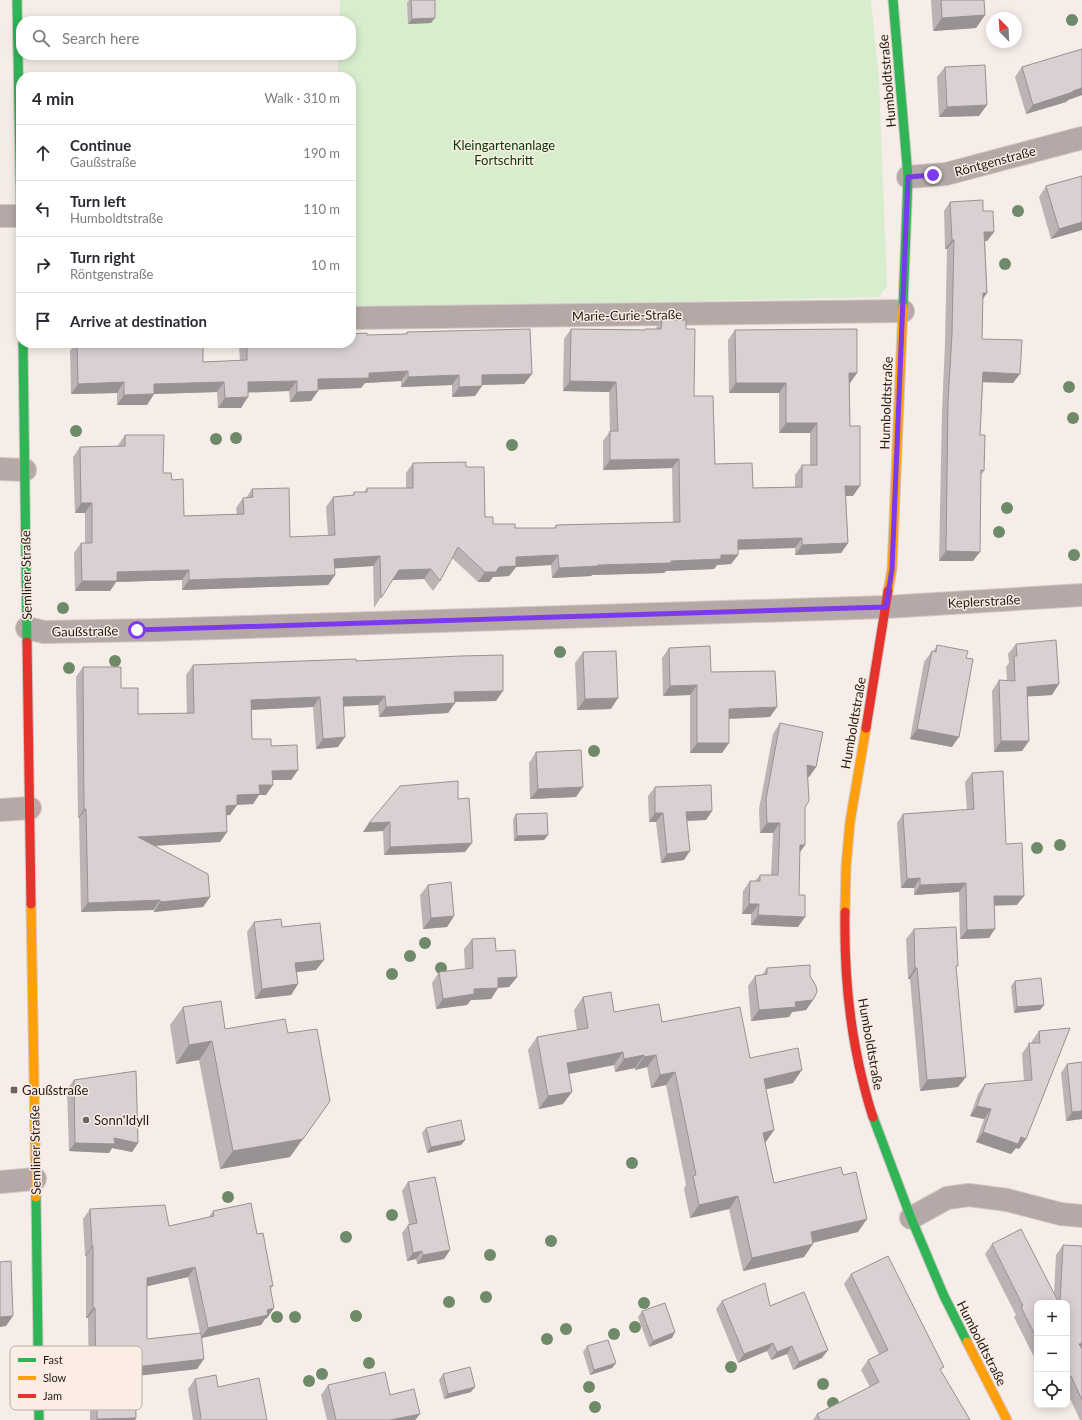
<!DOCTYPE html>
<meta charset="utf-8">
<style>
:root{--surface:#fff;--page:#f2f2f3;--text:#2b2b33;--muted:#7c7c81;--line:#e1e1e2}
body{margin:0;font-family:Lato,sans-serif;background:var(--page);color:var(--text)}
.controls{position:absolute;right:12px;bottom:12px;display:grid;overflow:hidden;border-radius:8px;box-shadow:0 2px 10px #0003}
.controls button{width:36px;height:36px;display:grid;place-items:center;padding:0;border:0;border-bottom:1px solid var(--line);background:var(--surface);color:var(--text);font:20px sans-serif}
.compass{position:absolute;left:986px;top:12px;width:36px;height:36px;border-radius:50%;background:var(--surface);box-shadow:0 2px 10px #0003;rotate:336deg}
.stop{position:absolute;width:12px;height:12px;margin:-9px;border:3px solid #7c3aed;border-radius:50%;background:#fff}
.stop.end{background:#7c3aed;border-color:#fff;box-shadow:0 1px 4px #0008}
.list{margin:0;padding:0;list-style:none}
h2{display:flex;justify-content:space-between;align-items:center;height:52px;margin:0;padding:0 16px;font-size:17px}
h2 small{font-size:13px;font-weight:400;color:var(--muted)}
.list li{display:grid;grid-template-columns:26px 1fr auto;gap:12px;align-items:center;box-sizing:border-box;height:56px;padding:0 16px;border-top:1px solid var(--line)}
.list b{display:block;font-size:15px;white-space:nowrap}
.list p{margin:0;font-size:13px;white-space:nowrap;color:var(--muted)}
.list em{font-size:13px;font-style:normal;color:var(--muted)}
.icon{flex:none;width:22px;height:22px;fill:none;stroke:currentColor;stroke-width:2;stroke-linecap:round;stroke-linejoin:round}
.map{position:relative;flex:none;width:1082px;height:1420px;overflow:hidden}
.search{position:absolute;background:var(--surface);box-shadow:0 2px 10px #0003;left:16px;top:16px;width:340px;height:44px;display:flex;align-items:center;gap:10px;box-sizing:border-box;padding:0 14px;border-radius:16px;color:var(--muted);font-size:15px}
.panel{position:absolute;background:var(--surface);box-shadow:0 2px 10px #0003;left:16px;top:72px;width:340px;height:276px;border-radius:16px}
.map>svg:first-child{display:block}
</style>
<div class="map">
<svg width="1082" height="1420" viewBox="0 0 1082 1420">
<rect width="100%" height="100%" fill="#f6ede9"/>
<path fill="#d7edce" d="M 340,0 L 871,0 L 879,79 L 887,286 L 879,297 L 351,309 L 351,77 L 338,77 L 338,55 L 351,55 L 351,21 L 339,21 Z"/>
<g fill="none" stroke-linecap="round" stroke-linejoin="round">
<defs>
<path id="street" d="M 908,177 L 946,174 L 1082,138
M 0,216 L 21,216
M 351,318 L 903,311
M 0,469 L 25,470
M 27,628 L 44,632 L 153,630 L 886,607 L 1082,595
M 0,810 L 30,808
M 0,1182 L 35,1179
M 911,1218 L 947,1198 L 969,1195 L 1007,1200 L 1061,1214 L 1082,1216"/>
<path id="fast" d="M 17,0 L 21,220
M 893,0 L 908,177 L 903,307
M 23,343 L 27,642
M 873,1117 L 911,1218 L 944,1296 L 967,1342
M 36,1197 L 39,1420"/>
<path id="slow" d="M 888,591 L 892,569 L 903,307
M 31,904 L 36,1197
M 845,912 L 846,867 L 850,822 L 866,728
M 967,1342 L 1007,1420"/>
<path id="jam" d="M 27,642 L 31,904
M 866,728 L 888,591
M 845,912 C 844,969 849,1027 863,1082 C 866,1094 869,1106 873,1117"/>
</defs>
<use href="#street" stroke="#cfc8c3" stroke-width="24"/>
<use href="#fast" stroke="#cfc8c3" stroke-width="11"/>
<use href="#slow" stroke="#cfc8c3" stroke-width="11"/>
<use href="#jam" stroke="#cfc8c3" stroke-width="11"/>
<use href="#street" stroke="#b5a8a6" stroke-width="22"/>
<use href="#fast" stroke="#30b455" stroke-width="9"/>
<use href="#slow" stroke="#ff9f0a" stroke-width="9"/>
<use href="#jam" stroke="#e5322d" stroke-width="9"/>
</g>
<g fill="#6f8a69">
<circle cx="1072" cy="20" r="6"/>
<circle cx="1018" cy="211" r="6"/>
<circle cx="1005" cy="264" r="6"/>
<circle cx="1069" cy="387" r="6"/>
<circle cx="1073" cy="418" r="6"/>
<circle cx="76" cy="431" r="6"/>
<circle cx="236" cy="438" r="6"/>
<circle cx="216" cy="439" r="6"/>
<circle cx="512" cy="445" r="6"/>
<circle cx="1007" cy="508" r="6"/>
<circle cx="999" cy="532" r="6"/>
<circle cx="1074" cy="555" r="6"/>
<circle cx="63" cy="608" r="6"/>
<circle cx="560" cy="652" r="6"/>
<circle cx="115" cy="661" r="6"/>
<circle cx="69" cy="668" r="6"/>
<circle cx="594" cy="751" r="6"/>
<circle cx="1060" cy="845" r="6"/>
<circle cx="1037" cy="848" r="6"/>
<circle cx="425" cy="943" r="6"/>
<circle cx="410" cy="956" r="6"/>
<circle cx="441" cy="968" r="6"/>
<circle cx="392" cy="974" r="6"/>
<circle cx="632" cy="1163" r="6"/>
<circle cx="228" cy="1197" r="6"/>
<circle cx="392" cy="1215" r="6"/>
<circle cx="346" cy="1237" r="6"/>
<circle cx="551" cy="1241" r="6"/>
<circle cx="490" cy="1255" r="6"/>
<circle cx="486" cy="1297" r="6"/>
<circle cx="449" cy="1302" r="6"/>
<circle cx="644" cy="1303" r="6"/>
<circle cx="356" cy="1316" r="6"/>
<circle cx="277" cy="1317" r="6"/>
<circle cx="295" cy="1317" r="6"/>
<circle cx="635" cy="1327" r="6"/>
<circle cx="566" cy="1329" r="6"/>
<circle cx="614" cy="1334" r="6"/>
<circle cx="547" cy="1339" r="6"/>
<circle cx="369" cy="1363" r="6"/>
<circle cx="731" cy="1367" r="6"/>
<circle cx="322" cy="1374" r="6"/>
<circle cx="309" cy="1381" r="6"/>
<circle cx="823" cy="1384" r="6"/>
<circle cx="589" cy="1387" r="6"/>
<circle cx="833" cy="1403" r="6"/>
<circle cx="595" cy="1407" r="6"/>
</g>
<path fill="#bbb3b4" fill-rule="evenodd" d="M 409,0 L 435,0 L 431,23 L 408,24 L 407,3 Z
M 931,0 L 984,0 L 985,15 L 976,28 L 933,31 Z
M 1082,49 L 1082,95 L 1068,100 L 1066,102 L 1026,114 L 1015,77 L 1022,67 Z
M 945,67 L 979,116 L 939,117 L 937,77 Z
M 1046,186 L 1082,230 L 1051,239 L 1039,197 Z
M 950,202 L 983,211 L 994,232 L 987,241 L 985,241 L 987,293 L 983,298 L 982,339 L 1013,383 L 983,382 L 980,435 L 984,471 L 981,475 L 973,561 L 939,561 L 942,411 L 945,343 L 947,249 L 945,249 L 944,211 Z
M 662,320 L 686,329 L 694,396 L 715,464 L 753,488 L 795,487 L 795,475 L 802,465 L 810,465 L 810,433 L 779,433 L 779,393 L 729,393 L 728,340 L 735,330 L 857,373 L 850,383 L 850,426 L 853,496 L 846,496 L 848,543 L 841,553 L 795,555 L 795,548 L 738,549 L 738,555 L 731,564 L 717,565 L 714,569 L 666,571 L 664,573 L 592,575 L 591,576 L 552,578 L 551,565 L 516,567 L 509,576 L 493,577 L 489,582 L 478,582 L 452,558 L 440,581 L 433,591 L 424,579 L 392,580 L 374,608 L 373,566 L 334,568 L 335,575 L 328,585 L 182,590 L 182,580 L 116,582 L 110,591 L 75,591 L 74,553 L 81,543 L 85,543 L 85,513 L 75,513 L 73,457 L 80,447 L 118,446 L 118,445 L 125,435 L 163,473 L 172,480 L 184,516 L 237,514 L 236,508 L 243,498 L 246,498 L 252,489 L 290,537 L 328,536 L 326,507 L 333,497 L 352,496 L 354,492 L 364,492 L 367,488 L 406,488 L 406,473 L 413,463 L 466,467 L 485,517 L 493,524 L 515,528 L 554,528 L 556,525 L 673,522 L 672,468 L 603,470 L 603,441 L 610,431 L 609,392 L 563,391 L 564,339 L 571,329 L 645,330 L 645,329 L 655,329 Z
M 407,332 L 532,374 L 524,384 L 482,385 L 475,396 L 452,397 L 452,385 L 401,387 L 401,381 L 365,383 L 361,388 L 318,389 L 318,391 L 311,401 L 290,402 L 289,391 L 248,392 L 241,408 L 218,408 L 217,392 L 154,394 L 147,405 L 117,405 L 117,393 L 71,394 L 70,351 L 75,343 L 203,343 L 203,362 L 240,361 L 239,346 L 242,343 L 351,343 L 367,335 L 405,334 Z
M 1016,644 L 1052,695 L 1028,696 L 1022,751 L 994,752 L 992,691 L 999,680 L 1007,681 L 1006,667 L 1009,663 L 1008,654 Z
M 937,645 L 952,747 L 910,739 L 924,662 L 932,651 L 933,652 Z
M 669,648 L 711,672 L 770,717 L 729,719 L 722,753 L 690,753 L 690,695 L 663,696 L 662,658 Z
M 583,652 L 611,709 L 577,710 L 575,663 Z
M 356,661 L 496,701 L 455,702 L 455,703 L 448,713 L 379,717 L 378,705 L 343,706 L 338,747 L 316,749 L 313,707 L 252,710 L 252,739 L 271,746 L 298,770 L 291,780 L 273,780 L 266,795 L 259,795 L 253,804 L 237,805 L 230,815 L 226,815 L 227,832 L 220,842 L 154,846 L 210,897 L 203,907 L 154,912 L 153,910 L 81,912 L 79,818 L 78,818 L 76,677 L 83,667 L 121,688 L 138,714 L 187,713 L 186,675 L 193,665 Z
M 780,723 L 816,767 L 809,777 L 808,777 L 805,807 L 800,853 L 798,927 L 751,925 L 751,914 L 742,914 L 743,891 L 750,881 L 755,881 L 760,875 L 771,875 L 773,833 L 760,833 L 759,809 L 773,734 Z
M 536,752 L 576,797 L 530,799 L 529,763 Z
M 972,773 L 1006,844 L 1017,905 L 994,905 L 989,938 L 960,939 L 959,892 L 914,895 L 914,888 L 901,888 L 897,823 L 903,814 L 967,810 L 965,782 Z
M 655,787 L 712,811 L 706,820 L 687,821 L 684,860 L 661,863 L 656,822 L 649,822 L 648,796 Z
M 458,799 L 465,852 L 384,855 L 383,831 L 363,832 L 369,823 Z
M 516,814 L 548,835 L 544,840 L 514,841 L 513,819 Z
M 428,885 L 454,916 L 447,927 L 423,929 L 420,895 Z
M 254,922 L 282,927 L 316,970 L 297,972 L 298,984 L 291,995 L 255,999 L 247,932 Z
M 914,929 L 966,1077 L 958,1087 L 920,1091 L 910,979 L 908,979 L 906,939 Z
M 472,939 L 496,951 L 517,977 L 509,987 L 498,988 L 491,999 L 471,1000 L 467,1005 L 436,1009 L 432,983 L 439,972 L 465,969 L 464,949 Z
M 767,968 L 810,976 L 813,1000 L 806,1010 L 792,1012 L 789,1017 L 751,1021 L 748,986 L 755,976 L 762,975 Z
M 1015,981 L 1044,1005 L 1040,1010 L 1014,1013 L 1011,986 Z
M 583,997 L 614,1012 L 662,1022 L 750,1058 L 793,1083 L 766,1089 L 774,1130 L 765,1143 L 774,1183 L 858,1232 L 813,1243 L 804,1257 L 743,1271 L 729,1209 L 690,1218 L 684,1189 L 686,1185 L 666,1085 L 651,1088 L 647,1067 L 635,1070 L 635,1068 L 615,1072 L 614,1065 L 569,1074 L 563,1104 L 539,1109 L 528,1050 L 537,1037 L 577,1030 L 574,1010 Z
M 183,1007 L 225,1029 L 290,1157 L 220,1169 L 199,1060 L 176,1064 L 170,1025 Z
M 1070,1028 L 1026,1139 L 1019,1149 L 1016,1148 L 1011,1154 L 976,1142 L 984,1119 L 970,1116 L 978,1094 L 985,1084 L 1024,1081 L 1022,1054 L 1029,1043 L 1032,1043 L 1032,1041 L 1039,1031 Z
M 1082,1062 L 1082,1119 L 1066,1121 L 1061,1073 L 1067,1064 Z
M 74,1080 L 138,1143 L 132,1152 L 112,1148 L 109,1153 L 69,1151 L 67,1089 Z
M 426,1128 L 465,1140 L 461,1145 L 427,1153 L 422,1133 Z
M 408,1182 L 450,1250 L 444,1259 L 417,1264 L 416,1259 L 407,1261 L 402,1233 L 408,1225 L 409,1224 L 402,1191 Z
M 90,1209 L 169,1226 L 208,1218 L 213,1211 L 257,1234 L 273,1286 L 270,1289 L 274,1308 L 267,1318 L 265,1319 L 261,1325 L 202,1338 L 197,1369 L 136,1376 L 136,1418 L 135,1420 L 90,1420 L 90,1409 L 86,1407 L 86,1395 L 89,1391 L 88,1318 L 86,1318 L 86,1256 L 85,1256 L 83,1219 ZM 188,1277 L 200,1333 L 147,1339 L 147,1286 Z
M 992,1244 L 1054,1294 L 1056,1255 L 1063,1245 L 1082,1246 L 1082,1420 L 1080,1420 L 1067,1392 L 1067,1303 L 1037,1303 L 1037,1363 L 1014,1317 L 1016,1315 L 985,1254 Z
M 851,1274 L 941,1371 L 970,1420 L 813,1420 L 817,1414 L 870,1387 L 861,1370 L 868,1360 L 879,1354 L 844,1284 Z
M 722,1301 L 770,1306 L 822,1358 L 793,1370 L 787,1354 L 771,1360 L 767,1351 L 738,1363 L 716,1309 Z
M 642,1311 L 672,1338 L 649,1347 L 638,1317 Z
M 587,1346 L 616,1363 L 612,1368 L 590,1375 L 583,1352 Z
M 443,1374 L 471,1392 L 444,1399 L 439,1380 Z
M 195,1379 L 218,1387 L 267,1420 L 193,1420 L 188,1389 Z
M 328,1385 L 390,1395 L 420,1414 L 415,1420 L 327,1420 L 321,1395 Z"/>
<path fill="#989292" d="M 985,15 L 976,28 L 933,31 L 942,18 Z
M 435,18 L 431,23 L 408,24 L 412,19 Z
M 1082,88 L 1082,95 L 1068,100 L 1066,102 L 1026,114 L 1033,105 Z
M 987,105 L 979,116 L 939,117 L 947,107 Z
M 1082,222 L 1082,230 L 1051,239 L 1059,229 Z
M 984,232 L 994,232 L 987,241 L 978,242 Z
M 952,240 L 954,240 L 947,249 L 945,249 Z
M 983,293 L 987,293 L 980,303 Z
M 408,371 L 401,381 L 365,383 L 361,388 L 310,390 L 318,379 L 369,373 Z
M 983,372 L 1020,374 L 1013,383 L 977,382 Z
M 849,373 L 857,373 L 850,383 L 842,383 Z
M 532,374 L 524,384 L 475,385 L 482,375 Z
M 459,375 L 452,385 L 401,387 L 408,377 Z
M 297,381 L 289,391 L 240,393 L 248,382 Z
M 570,381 L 616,382 L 609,392 L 563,391 Z
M 124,382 L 117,393 L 71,394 L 78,384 Z
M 224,382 L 217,392 L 154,394 L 147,405 L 117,405 L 124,395 L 154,384 Z
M 736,383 L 786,383 L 779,393 L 729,393 Z
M 482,386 L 475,396 L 452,397 L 459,387 Z
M 318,391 L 311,401 L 290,402 L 297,392 Z
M 248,397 L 241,408 L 218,408 L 225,398 Z
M 786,423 L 817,423 L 810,433 L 779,433 Z
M 679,459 L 672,468 L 603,470 L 610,460 Z
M 845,486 L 860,486 L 853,496 L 839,496 Z
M 81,503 L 92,503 L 85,513 L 75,513 Z
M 802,538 L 795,548 L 731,550 L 738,540 Z
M 848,543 L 841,553 L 795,555 L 802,545 Z
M 946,551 L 980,552 L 973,561 L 939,561 Z
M 558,555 L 551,565 L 516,567 L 509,576 L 493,577 L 489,582 L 478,582 L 485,572 L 499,567 L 516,557 Z
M 721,555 L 738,555 L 731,564 L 717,565 L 714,569 L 666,571 L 664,573 L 592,575 L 591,576 L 552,578 L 559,568 L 671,561 Z
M 380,556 L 373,566 L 327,569 L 334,559 Z
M 431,569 L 424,579 L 392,580 L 399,570 Z
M 189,570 L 182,580 L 116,582 L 110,591 L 75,591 L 82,581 L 117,572 Z
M 335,575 L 328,585 L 182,590 L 189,580 Z
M 1059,684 L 1052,695 L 1020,697 L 1027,687 Z
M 697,685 L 690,695 L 663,696 L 670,686 Z
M 503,691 L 496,701 L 447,702 L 454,692 Z
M 385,696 L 378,705 L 336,707 L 343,697 Z
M 320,697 L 313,707 L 245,710 L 251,700 Z
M 618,698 L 611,709 L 577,710 L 585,699 Z
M 455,703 L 448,713 L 379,717 L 386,707 Z
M 777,707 L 770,717 L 722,719 L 729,709 Z
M 917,729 L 959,737 L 952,747 L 910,739 Z
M 345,737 L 338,747 L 316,749 L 323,739 Z
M 1001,741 L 1029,741 L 1022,751 L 994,752 Z
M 697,743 L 729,743 L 722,753 L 690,753 Z
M 807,765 L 816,767 L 809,777 L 800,775 Z
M 298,770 L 291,780 L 266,780 L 272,771 Z
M 259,785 L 273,785 L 266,795 L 259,795 L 253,804 L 230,805 L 237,795 Z
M 583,787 L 576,797 L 530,799 L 538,789 Z
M 237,805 L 230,815 L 219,816 L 226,806 Z
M 84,809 L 86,809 L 79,818 L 78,818 Z
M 712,811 L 706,820 L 680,821 L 686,812 Z
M 655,813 L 663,813 L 656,822 L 649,822 Z
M 390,822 L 383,831 L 363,832 L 369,823 Z
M 767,823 L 780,823 L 773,833 L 760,833 Z
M 227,832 L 220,842 L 131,847 L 138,837 Z
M 548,835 L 544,840 L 514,841 L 517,836 Z
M 472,843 L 465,852 L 384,855 L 390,847 Z
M 800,845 L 805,845 L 798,855 Z
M 690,851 L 684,860 L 661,863 L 667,854 Z
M 920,878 L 914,888 L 901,888 L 907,879 Z
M 966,883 L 959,892 L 914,895 L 920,885 Z
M 994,896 L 1024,896 L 1017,905 L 987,906 Z
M 210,897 L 203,907 L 154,912 L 160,902 Z
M 160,900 L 153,910 L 81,912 L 88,903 Z
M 749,904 L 759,904 L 751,914 L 742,914 Z
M 758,915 L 805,917 L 798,927 L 751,925 Z
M 454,916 L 447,927 L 423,929 L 431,918 Z
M 995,929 L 989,938 L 960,939 L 967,930 Z
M 324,960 L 316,970 L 288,973 L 295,963 Z
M 915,968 L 917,968 L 910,979 L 908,979 Z
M 517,977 L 509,987 L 490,988 L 498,978 Z
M 298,984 L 291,995 L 255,999 L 262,989 Z
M 498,988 L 491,999 L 471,1000 L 467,1005 L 436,1009 L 443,999 L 474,989 Z
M 813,1000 L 806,1010 L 792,1012 L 789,1017 L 751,1021 L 759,1010 L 795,1002 Z
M 1044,1005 L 1040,1010 L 1014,1013 L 1017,1007 Z
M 212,1041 L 199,1060 L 176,1064 L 189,1045 Z
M 623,1052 L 614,1065 L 558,1076 L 567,1063 Z
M 644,1055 L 635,1068 L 615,1072 L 624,1059 Z
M 656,1055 L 647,1067 L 635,1070 L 644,1057 Z
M 802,1070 L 793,1083 L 755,1092 L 764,1079 Z
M 675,1072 L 666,1085 L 651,1088 L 660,1075 Z
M 966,1077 L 958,1087 L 920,1091 L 927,1080 Z
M 572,1092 L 563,1104 L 539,1109 L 548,1096 Z
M 330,1101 L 290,1157 L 220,1169 L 233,1151 Z
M 977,1106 L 991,1109 L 984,1119 L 970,1116 Z
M 1082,1111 L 1082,1119 L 1066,1121 L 1072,1112 Z
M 774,1130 L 765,1143 L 754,1146 L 763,1133 Z
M 983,1132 L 1021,1137 L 1026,1139 L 1019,1149 L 1016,1148 L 1011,1154 L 976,1142 Z
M 114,1138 L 138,1143 L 132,1152 L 112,1148 L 109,1153 L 69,1151 L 75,1143 Z
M 465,1140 L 461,1145 L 427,1153 L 431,1147 Z
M 738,1196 L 729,1209 L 690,1218 L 699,1205 Z
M 867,1219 L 858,1232 L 802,1245 L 811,1232 Z
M 813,1244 L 804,1257 L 743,1271 L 752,1258 Z
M 92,1246 L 93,1246 L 86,1256 L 85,1256 Z
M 450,1250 L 444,1259 L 417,1264 L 423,1255 Z
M 422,1251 L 416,1259 L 407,1261 L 413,1253 Z
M 195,1267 L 188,1277 L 140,1288 L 147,1278 Z
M 93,1308 L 95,1308 L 88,1318 L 86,1318 Z
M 274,1308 L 267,1318 L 265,1319 L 261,1325 L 201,1338 L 208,1328 L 267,1310 Z
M 13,1316 L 6,1326 L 0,1327 L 0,1317 Z
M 675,1332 L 672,1338 L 649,1347 L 653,1341 Z
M 773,1343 L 767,1351 L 738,1363 L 744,1354 Z
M 1082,1343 L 1082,1350 L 1079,1344 Z
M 792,1346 L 787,1354 L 771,1360 L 777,1352 Z
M 828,1350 L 822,1358 L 793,1370 L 799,1362 Z
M 204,1359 L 197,1369 L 128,1377 L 135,1367 Z
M 616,1363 L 612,1368 L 590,1375 L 594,1370 Z
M 1071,1376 L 1067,1382 L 1067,1378 Z
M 475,1387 L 471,1392 L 444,1399 L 448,1394 Z
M 420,1414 L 415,1420 L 390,1420 Z
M 136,1418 L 135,1420 L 96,1420 L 97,1419 Z"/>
<path fill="#d9d0d1" stroke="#989292" d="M 411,0 L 435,0 L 435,18 L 412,19 Z
M 941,0 L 984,0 L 985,15 L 942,18 Z
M 1082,49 L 1082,88 L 1073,91 L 1073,92 L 1033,105 L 1022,67 Z
M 985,65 L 987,105 L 947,107 L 945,67 Z
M 1082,176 L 1082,222 L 1059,229 L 1046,186 Z
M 983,200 L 983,211 L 993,211 L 994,232 L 984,232 L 987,293 L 983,293 L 982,339 L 1022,340 L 1020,374 L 983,372 L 980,435 L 985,435 L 984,471 L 981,470 L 980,552 L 946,551 L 948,401 L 952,334 L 954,240 L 952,240 L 950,202 Z
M 662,320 L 686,320 L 686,329 L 695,329 L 694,396 L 713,396 L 715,464 L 752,463 L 753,488 L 802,487 L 802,465 L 817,465 L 817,423 L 786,423 L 786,383 L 736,383 L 735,330 L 857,329 L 857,373 L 849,373 L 850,426 L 860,426 L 860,486 L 845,486 L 848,543 L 802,545 L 802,538 L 738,540 L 738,555 L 721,555 L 721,559 L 671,561 L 671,563 L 598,565 L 598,566 L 559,568 L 558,555 L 516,557 L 516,566 L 499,567 L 496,572 L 485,572 L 458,547 L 440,581 L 431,569 L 399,570 L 381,598 L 380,556 L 334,559 L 335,575 L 189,580 L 189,570 L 117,572 L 117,581 L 82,581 L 81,543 L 92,543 L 92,503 L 81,503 L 80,447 L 125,446 L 125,435 L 164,435 L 163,473 L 171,473 L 172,480 L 183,479 L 184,516 L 244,514 L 243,498 L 253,497 L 252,489 L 289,488 L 290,537 L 335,535 L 333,497 L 354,495 L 354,492 L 367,492 L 367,488 L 413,488 L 413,463 L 466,462 L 466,467 L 484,467 L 485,517 L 493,517 L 493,524 L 515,524 L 515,528 L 556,528 L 556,525 L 680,522 L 679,459 L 610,460 L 610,431 L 618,431 L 616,382 L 570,381 L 571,329 L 645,330 L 645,329 L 661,329 Z
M 530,329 L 532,374 L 482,375 L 482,386 L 459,387 L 459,375 L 408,377 L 408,371 L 369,373 L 369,378 L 318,379 L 318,391 L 297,392 L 297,381 L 248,382 L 248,397 L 225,398 L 224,382 L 154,384 L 154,394 L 124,395 L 124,382 L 78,384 L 77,343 L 203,343 L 203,362 L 247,360 L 247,343 L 351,343 L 351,334 L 367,333 L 367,335 L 407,334 L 407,332 Z
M 1056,640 L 1059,684 L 1027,687 L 1029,741 L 1001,741 L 999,680 L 1015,681 L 1014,656 L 1017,656 L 1016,644 Z
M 937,645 L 968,651 L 966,658 L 973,659 L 959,737 L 917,729 L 932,651 L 936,652 Z
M 710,646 L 711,672 L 775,671 L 777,707 L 729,709 L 729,743 L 697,743 L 697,685 L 670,686 L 669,648 Z
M 616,651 L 618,698 L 585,699 L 583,652 Z
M 503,655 L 503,691 L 454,692 L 455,703 L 386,707 L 385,696 L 343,697 L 345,737 L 323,739 L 320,697 L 251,700 L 252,739 L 271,739 L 271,746 L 297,745 L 298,770 L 272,771 L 273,785 L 259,785 L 260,794 L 237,795 L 237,805 L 226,806 L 227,832 L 138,837 L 208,874 L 210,897 L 160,902 L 160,900 L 88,903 L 86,809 L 84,809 L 83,667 L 121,667 L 121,688 L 138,688 L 138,714 L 194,713 L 193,665 L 356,659 L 356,661 L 460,656 Z
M 780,723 L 823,732 L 816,767 L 807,765 L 809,801 L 805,807 L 805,845 L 800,845 L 799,895 L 805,895 L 805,917 L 758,915 L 759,904 L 749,904 L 750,881 L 760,881 L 760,875 L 778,875 L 780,823 L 767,823 L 766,799 Z
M 581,750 L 583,787 L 538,789 L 536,752 Z
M 1003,771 L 1006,844 L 1022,843 L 1024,896 L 994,896 L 995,929 L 967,930 L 966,883 L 920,885 L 920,878 L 907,879 L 903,814 L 974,809 L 972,773 Z
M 458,781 L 458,799 L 469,798 L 472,843 L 390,847 L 390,822 L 369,823 L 400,786 Z
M 711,785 L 712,811 L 686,812 L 690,851 L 667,854 L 663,813 L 655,813 L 655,787 Z
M 547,813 L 548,835 L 517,836 L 516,814 Z
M 451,882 L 454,916 L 431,918 L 428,885 Z
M 281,919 L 282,927 L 320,923 L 324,960 L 295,963 L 298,984 L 262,989 L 254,922 Z
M 956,927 L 958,966 L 956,966 L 966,1077 L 927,1080 L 917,968 L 915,968 L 914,929 Z
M 495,938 L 496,951 L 515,950 L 517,977 L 498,978 L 498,988 L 474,989 L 474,994 L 443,999 L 439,972 L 473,968 L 472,939 Z
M 810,965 L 810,976 L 816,986 L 817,992 L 813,1000 L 795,1002 L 796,1007 L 759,1010 L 755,976 L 767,974 L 767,968 Z
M 1041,978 L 1044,1005 L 1017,1007 L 1015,981 Z
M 611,992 L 614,1012 L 659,1004 L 662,1022 L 740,1007 L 750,1058 L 798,1048 L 802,1070 L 764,1079 L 774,1130 L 763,1133 L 774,1183 L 841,1167 L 843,1175 L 856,1172 L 867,1219 L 811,1232 L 813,1244 L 752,1258 L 738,1196 L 699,1205 L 693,1176 L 696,1175 L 675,1072 L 660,1075 L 656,1055 L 644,1057 L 644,1055 L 624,1059 L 623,1052 L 567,1063 L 572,1092 L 548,1096 L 537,1037 L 588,1028 L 583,997 Z
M 221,1001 L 225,1029 L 285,1019 L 288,1033 L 317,1029 L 330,1101 L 303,1139 L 233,1151 L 212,1041 L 189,1045 L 183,1007 Z
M 1070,1028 L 1026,1139 L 1021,1137 L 1018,1144 L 983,1132 L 991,1109 L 977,1106 L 985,1084 L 1032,1080 L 1029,1043 L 1040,1043 L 1039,1031 Z
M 1082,1062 L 1082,1111 L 1072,1112 L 1067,1064 Z
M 136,1071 L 138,1143 L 114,1138 L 115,1144 L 75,1143 L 74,1080 Z
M 461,1120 L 465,1140 L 431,1147 L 426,1128 Z
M 435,1177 L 450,1250 L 423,1255 L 422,1251 L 413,1253 L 408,1225 L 417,1223 L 408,1182 Z
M 251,1203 L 257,1234 L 263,1233 L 273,1286 L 270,1286 L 274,1308 L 267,1310 L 268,1315 L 208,1328 L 195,1267 L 147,1278 L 147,1339 L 201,1333 L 204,1359 L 135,1367 L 136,1418 L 97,1419 L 97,1399 L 93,1397 L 93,1385 L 96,1383 L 95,1308 L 93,1308 L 93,1246 L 92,1246 L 90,1209 L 165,1205 L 169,1226 L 214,1216 L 213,1211 Z
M 1021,1229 L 1059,1303 L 1037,1303 L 1037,1339 L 1021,1307 L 1023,1306 L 992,1244 Z
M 1063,1245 L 1082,1246 L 1082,1343 L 1079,1344 L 1082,1349 L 1082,1400 L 1071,1376 L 1067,1378 L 1067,1303 L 1060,1303 Z
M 888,1256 L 944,1367 L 940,1369 L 970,1420 L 820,1420 L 817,1414 L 879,1382 L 868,1360 L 888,1350 L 851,1274 Z
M 11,1261 L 13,1316 L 0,1317 L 0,1262 Z
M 765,1283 L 770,1306 L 804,1292 L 828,1350 L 799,1362 L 792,1346 L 777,1352 L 773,1343 L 744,1354 L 722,1301 Z
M 665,1303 L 675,1332 L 653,1341 L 642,1311 Z
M 608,1340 L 616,1363 L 594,1370 L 587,1346 Z
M 470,1367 L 475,1387 L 448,1394 L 443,1374 Z
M 385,1372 L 390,1395 L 414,1389 L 420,1414 L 390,1420 L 336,1420 L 328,1385 Z
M 216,1375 L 218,1387 L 259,1378 L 267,1420 L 200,1420 L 200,1418 L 201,1418 L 195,1379 Z"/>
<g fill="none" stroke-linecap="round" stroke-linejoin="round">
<path stroke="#7c3aed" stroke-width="5" d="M 137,630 L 886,607 L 892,569 L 908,177 L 933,175"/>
</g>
<g fill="#6c635f" stroke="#fbece4" stroke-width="1.5">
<rect x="10" y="1086" width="8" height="8" rx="2"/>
<circle cx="86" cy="1120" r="4"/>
</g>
<g text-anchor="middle" stroke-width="3" stroke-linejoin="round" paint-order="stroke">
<g font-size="13" fill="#221914" stroke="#fbece4">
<text transform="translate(887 81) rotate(-95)" y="5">Humboldtstraße</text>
<text transform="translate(995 161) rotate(-15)" y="5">Röntgenstraße</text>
<text transform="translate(627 315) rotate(-1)" y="5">Marie-Curie-Straße</text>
<text transform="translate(886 403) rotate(-88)" y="5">Humboldtstraße</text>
<text transform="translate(26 575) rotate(-91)" y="5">Semliner Straße</text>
<text transform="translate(984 601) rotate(-3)" y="5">Keplerstraße</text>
<text transform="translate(85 631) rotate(-1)" y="5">Gaußstraße</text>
<text transform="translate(853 723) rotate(-80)" y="5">Humboldtstraße</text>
<text transform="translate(871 1044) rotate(80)" y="5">Humboldtstraße</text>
<text transform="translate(35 1150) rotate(-91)" y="5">Semliner Straße</text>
<text transform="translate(982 1343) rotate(63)" y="5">Humboldtstraße</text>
</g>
<g font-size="13" fill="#003900" stroke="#fbece4">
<text x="504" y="150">Kleingartenanlage<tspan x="504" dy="15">Fortschritt</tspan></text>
</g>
<g font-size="13" fill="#221914" stroke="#fbece4" text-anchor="start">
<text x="22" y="1095">Gaußstraße</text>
<text x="94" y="1125">Sonn'Idyll</text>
</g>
</g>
<rect x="10" y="1346" width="132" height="64" rx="6" fill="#fbece4" stroke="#baada6" stroke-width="1"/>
<rect x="18" y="1358" width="18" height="4" fill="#30b455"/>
<rect x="18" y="1376" width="18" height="4" fill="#ff9f0a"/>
<rect x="18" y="1394" width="18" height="4" fill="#e5322d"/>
<g font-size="11" fill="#221914">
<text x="43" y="1364">Fast</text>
<text x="43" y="1382">Slow</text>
<text x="43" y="1400">Jam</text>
</g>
</svg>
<div class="controls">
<button>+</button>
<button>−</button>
<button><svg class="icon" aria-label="locate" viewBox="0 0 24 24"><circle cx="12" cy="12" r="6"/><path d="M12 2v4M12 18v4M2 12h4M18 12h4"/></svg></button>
</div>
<svg class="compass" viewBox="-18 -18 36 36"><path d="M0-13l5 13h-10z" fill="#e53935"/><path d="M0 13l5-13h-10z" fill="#7c7c81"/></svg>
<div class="stop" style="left:137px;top:630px"></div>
<div class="stop end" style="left:933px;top:175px"></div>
<div class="search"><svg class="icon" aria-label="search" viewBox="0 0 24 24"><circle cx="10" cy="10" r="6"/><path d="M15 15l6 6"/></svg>Search here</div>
<section class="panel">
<h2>4 min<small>Walk · 310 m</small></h2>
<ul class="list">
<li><svg class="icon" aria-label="ahead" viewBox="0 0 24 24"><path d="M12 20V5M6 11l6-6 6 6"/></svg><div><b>Continue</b><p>Gaußstraße</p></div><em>190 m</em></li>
<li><svg class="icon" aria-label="left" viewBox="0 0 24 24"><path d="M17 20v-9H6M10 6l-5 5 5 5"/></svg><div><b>Turn left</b><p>Humboldtstraße</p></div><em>110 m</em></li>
<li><svg class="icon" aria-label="right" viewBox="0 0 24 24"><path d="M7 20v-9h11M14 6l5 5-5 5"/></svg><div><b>Turn right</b><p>Röntgenstraße</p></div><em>10 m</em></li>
<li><svg class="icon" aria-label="arrive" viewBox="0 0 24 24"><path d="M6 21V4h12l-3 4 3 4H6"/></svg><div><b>Arrive at destination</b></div></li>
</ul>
</section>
</div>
